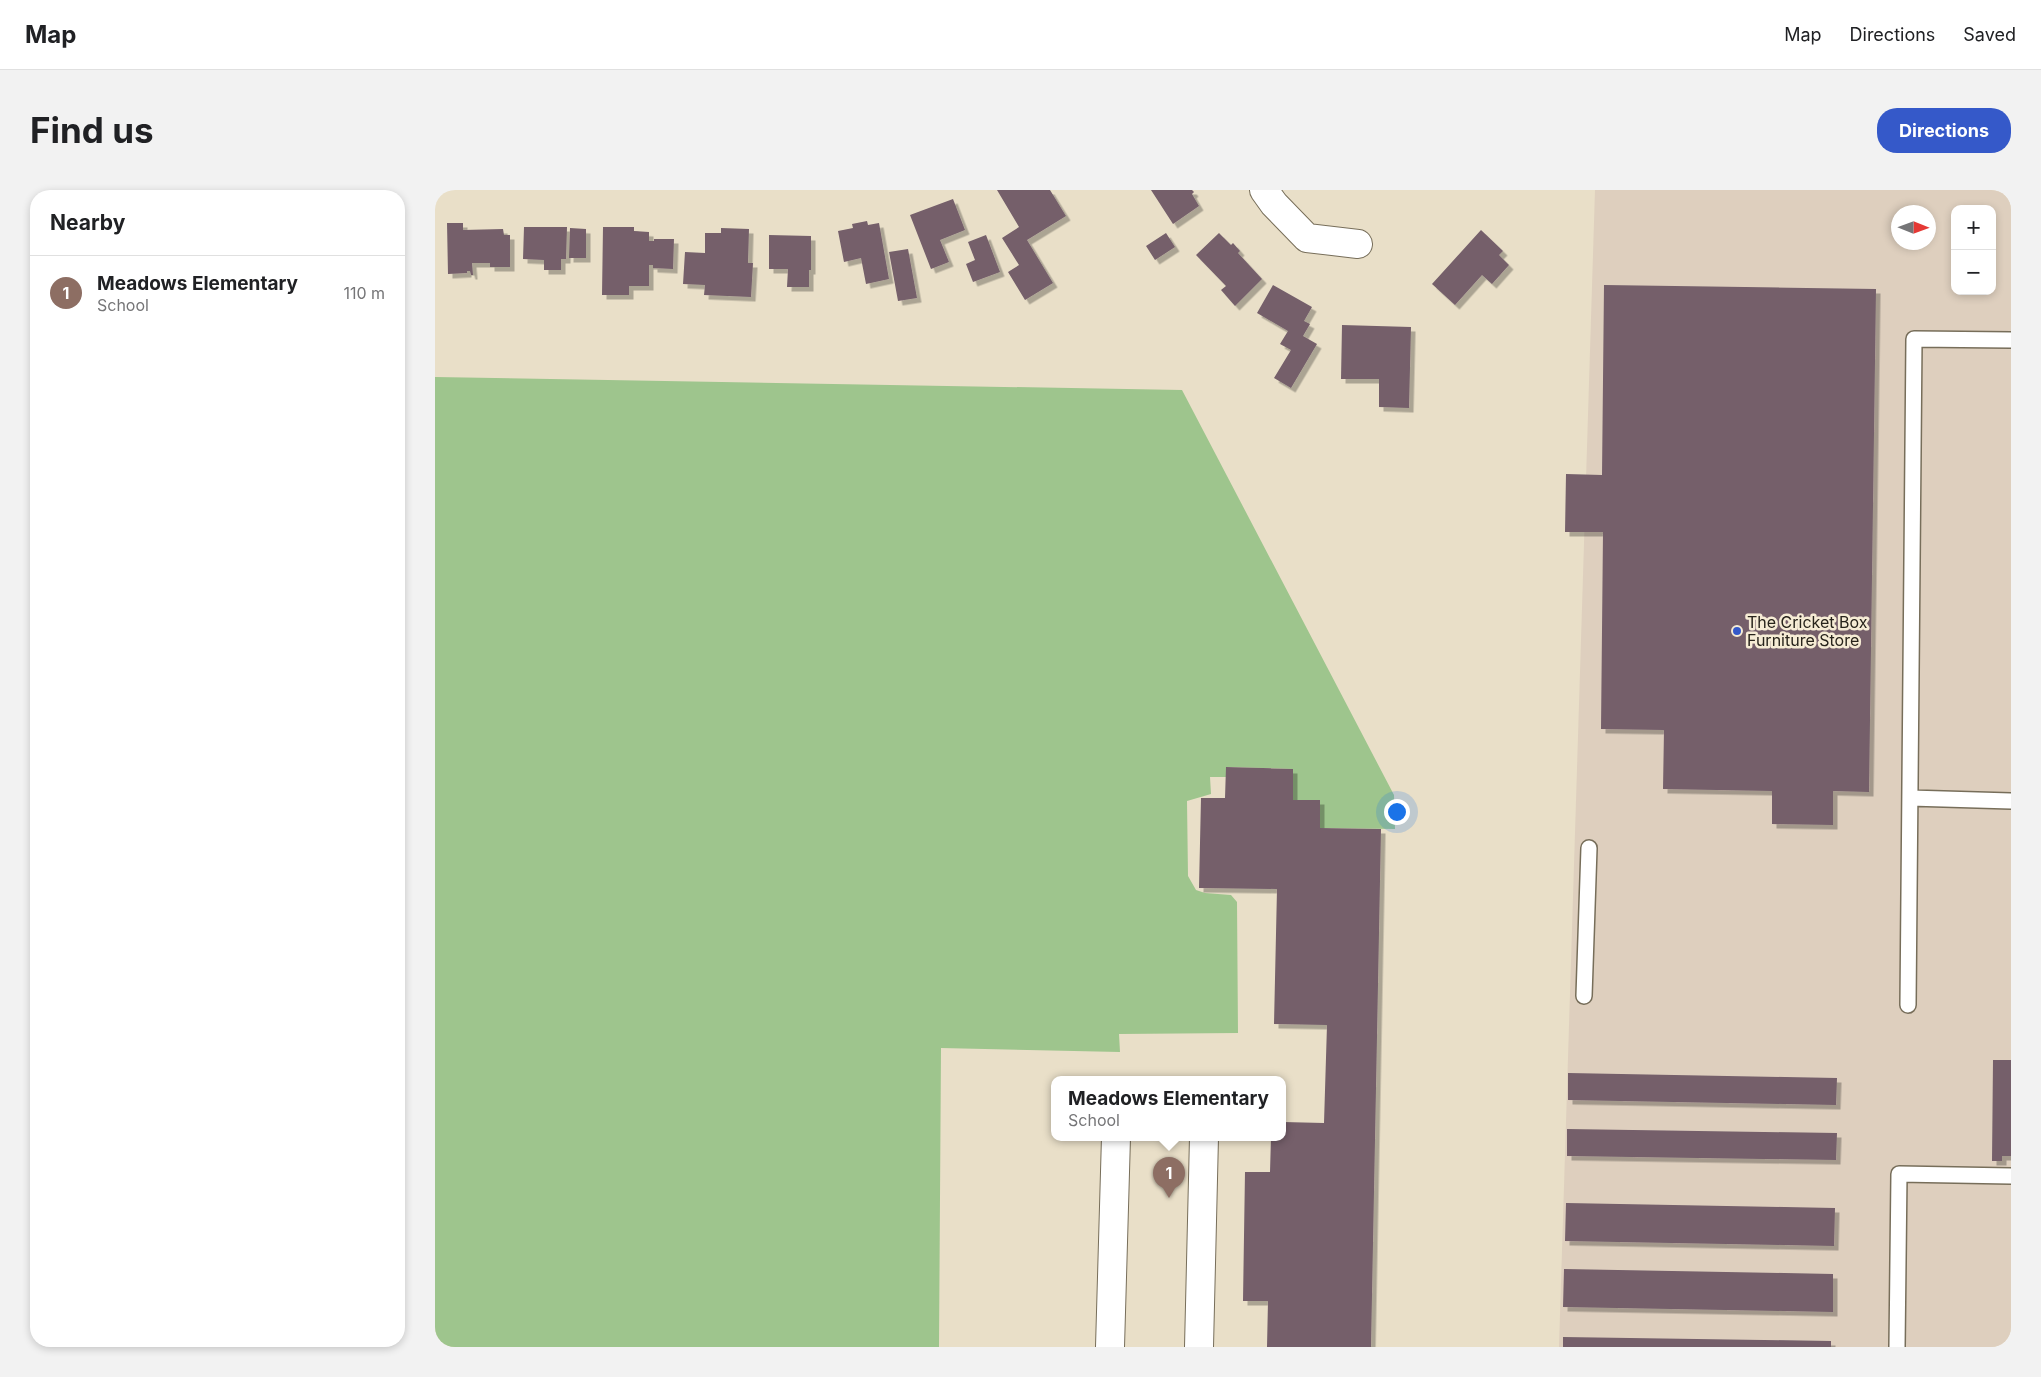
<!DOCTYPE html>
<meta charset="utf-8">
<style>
:root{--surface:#fff;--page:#f2f2f2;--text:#202124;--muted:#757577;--line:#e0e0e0;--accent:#3559c9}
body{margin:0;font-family:Inter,sans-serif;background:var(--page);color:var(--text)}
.controls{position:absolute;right:15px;top:15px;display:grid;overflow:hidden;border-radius:10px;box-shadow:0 2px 8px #0003}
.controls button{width:45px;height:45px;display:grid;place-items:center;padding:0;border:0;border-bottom:1px solid var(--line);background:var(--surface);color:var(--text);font:25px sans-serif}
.compass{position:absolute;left:1456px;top:15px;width:45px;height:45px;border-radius:50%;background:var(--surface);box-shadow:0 2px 8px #0003;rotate:91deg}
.you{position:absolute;left:961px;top:621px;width:18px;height:18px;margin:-12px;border:4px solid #fff;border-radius:50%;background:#1a73e8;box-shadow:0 0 0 8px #1a73e833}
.badge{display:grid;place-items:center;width:32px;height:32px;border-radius:50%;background:var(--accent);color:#fff;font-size:16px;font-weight:700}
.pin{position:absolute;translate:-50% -41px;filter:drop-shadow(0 1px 2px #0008)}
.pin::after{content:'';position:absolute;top:26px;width:18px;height:15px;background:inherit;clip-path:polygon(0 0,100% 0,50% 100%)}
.popup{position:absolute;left:616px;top:886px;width:235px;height:65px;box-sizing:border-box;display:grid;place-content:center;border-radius:10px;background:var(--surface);filter:drop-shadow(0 1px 4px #0005);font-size:16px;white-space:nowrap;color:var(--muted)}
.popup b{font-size:19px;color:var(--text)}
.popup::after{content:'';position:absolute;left:50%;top:100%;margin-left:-10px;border:10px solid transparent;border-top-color:var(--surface)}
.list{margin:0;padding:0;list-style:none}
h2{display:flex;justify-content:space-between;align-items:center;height:65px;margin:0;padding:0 20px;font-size:21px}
h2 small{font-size:16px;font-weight:400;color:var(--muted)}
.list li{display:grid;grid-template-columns:32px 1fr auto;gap:15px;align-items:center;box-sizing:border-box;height:75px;padding:0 20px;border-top:1px solid var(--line)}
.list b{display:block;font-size:19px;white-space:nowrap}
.list p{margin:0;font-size:16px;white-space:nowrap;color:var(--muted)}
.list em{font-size:16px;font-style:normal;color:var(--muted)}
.map{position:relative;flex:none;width:1576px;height:1157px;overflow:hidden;border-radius:20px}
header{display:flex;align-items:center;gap:30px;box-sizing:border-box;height:70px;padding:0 25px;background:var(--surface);border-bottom:1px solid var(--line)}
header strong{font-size:24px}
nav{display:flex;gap:28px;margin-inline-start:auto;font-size:18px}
.intro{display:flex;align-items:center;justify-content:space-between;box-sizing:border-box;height:120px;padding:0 30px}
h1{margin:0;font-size:35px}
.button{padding:12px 22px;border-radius:20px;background:var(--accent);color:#fff;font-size:18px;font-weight:700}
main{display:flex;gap:30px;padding:0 30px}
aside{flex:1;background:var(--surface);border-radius:20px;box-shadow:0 2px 8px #0003}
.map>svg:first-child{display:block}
</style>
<header>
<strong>Map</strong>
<nav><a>Map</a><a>Directions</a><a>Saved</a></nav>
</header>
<div class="intro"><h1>Find us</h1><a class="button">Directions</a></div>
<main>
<aside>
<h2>Nearby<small></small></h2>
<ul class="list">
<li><span class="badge" style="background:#8d6e63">1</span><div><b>Meadows Elementary</b><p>School</p></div><em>110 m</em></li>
</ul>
</aside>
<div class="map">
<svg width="1576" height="1157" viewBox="0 0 1576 1157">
<defs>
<filter id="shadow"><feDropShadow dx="4.5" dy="4.5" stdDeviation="0" flood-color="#0004"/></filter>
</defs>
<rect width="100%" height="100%" fill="#e9dfc8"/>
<path fill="#decfbe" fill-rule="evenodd" d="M 1160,0 L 1576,0 L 1576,1157 L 1124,1157 ZM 1520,19 L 1557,19 L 1557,101 L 1520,101 ZM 1464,22 L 1494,22 L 1494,52 L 1464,52 Z"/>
<path fill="#9ec58d" d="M 0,187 L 747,200 L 959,605 L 960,639 L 885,638 L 885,610 L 858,610 L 858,579 L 791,577 L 791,587 L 775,587 L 776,604 L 752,611 L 753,686 L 761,700 L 770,703 L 796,705 L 802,712 L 803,843 L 684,844 L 685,862 L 506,858 L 504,1157 L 0,1157 Z"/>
<path fill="#745f6a" filter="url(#shadow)" d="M 562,0 L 615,0 L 631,26 L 592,50 L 618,93 L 590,110 L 573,82 L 584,75 L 567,48 L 584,37 Z
M 716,0 L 757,0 L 759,2 L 757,4 L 764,16 L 738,34 Z
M 518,9 L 530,40 L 505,50 L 514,72 L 496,79 L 475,25 Z
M 432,31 L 433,35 L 444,33 L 454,89 L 431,94 L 426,68 L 409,72 L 403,41 L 418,38 L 417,34 Z
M 12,33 L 28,33 L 28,40 L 68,39 L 69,45 L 75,45 L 75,77 L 55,77 L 55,73 L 37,73 L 38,85 L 36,85 L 35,81 L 32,81 L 32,83 L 13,84 Z
M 89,37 L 132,37 L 131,69 L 126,69 L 126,80 L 109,80 L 109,70 L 88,69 Z
M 168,37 L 199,37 L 199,41 L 214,42 L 214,51 L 219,51 L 219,49 L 239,49 L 238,79 L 218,78 L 218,75 L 214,75 L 214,96 L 194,96 L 194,105 L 167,105 Z
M 135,38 L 151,39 L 151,68 L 134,68 Z
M 286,38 L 314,39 L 313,73 L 318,73 L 316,107 L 269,105 L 270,95 L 248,94 L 250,62 L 270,63 L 270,43 L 286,43 Z
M 1046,40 L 1068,61 L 1064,65 L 1074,75 L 1057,94 L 1047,85 L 1020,115 L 997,94 Z
M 731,43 L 740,57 L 720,70 L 711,56 Z
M 784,43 L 796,55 L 798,53 L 805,61 L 803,63 L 827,89 L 800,116 L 786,100 L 791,96 L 761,65 Z
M 334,45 L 376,46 L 376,80 L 374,80 L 374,97 L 352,97 L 353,79 L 334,79 Z
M 551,45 L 565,82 L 538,92 L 531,74 L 540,70 L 533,52 Z
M 473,59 L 482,108 L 463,111 L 454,62 Z
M 838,95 L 877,117 L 869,131 L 875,134 L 868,146 L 882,154 L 856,198 L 839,188 L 856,160 L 845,154 L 853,141 L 822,123 Z
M 1169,95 L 1441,99 L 1434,602 L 1398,601 L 1398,635 L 1337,634 L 1337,601 L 1228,599 L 1229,540 L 1166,539 L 1168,342 L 1130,342 L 1131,284 L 1167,285 Z
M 907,135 L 976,137 L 974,218 L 944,217 L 944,189 L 906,189 Z
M 791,577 L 858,579 L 858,610 L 885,610 L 885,638 L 946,639 L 936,1157 L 832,1157 L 833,1111 L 808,1111 L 810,982 L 835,982 L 836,947 L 848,947 L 848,932 L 889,933 L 892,835 L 839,834 L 842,699 L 764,698 L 766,608 L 790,608 Z
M 1558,870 L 1576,870 L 1576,966 L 1567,966 L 1567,971 L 1557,971 Z
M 1133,883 L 1402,888 L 1401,915 L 1133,910 Z
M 1132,939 L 1402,943 L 1401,970 L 1132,966 Z
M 1131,1013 L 1400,1018 L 1399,1056 L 1130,1051 Z
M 1129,1079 L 1398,1084 L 1398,1122 L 1128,1117 Z
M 1128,1147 L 1396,1151 L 1396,1157 L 1128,1157 Z"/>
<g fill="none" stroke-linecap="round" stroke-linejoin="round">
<defs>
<path id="service" d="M 1475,608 L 1576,611
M 1149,806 L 1154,658
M 1473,815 L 1479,149 L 1576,150
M 1462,1157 L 1464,984 L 1576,986"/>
<path id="minor" d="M 829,0 L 839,14 L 872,48 L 923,54
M 675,1157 L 681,947
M 764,1157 L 769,947"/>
</defs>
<use href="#service" stroke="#776e5a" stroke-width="18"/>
<use href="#minor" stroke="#776e5a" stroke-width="30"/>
<use href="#service" stroke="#fff" stroke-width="15"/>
<use href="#minor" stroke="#fff" stroke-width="28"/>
</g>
<circle fill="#3559c9" stroke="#f6ecd5" stroke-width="2" cx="1302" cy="441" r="5"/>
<g text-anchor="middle" stroke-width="5" stroke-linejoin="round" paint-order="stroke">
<g font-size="16" fill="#27231b" stroke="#f6ecd5" text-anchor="start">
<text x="1312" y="438">The Cricket Box<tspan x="1312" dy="18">Furniture Store</tspan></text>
</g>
</g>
</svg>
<div class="controls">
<button>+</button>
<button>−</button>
</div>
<svg class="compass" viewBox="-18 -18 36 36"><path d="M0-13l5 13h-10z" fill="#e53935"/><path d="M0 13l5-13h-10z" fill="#757577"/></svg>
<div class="you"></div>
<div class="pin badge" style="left:734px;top:1008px;background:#8d6e63">1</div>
<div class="popup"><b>Meadows Elementary</b>School</div>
</div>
</main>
